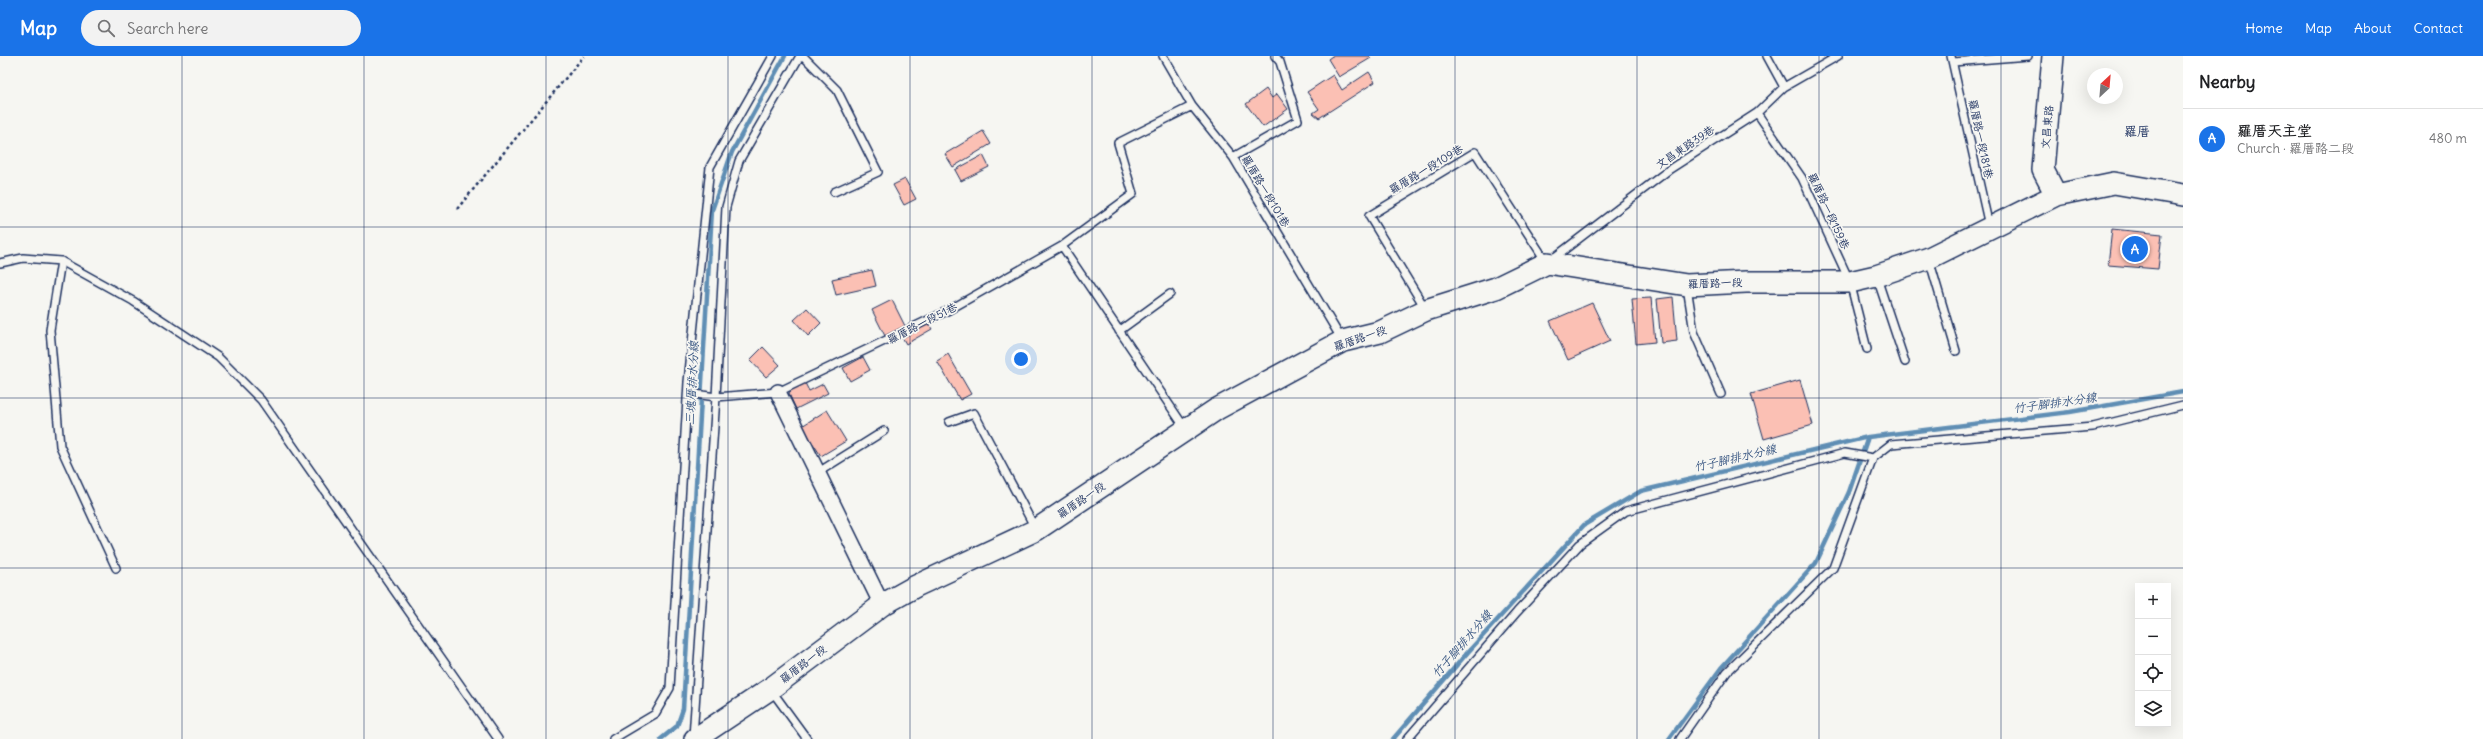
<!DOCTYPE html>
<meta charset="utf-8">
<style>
:root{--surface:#fff;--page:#f2f2f2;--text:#202124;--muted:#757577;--line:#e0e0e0;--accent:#1a73e8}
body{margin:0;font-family:Delius,"LXGW WenKai TC",sans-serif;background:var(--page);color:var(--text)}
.controls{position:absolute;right:12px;bottom:12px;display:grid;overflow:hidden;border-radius:0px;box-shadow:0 4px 16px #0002}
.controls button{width:36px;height:36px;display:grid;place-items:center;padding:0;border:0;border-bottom:1px solid var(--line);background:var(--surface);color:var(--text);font:20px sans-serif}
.compass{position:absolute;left:2087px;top:12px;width:36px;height:36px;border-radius:50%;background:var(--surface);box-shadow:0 4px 16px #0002;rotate:26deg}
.you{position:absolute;left:1021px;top:303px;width:14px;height:14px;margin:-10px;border:3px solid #fff;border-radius:50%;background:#1a73e8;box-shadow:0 0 0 6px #1a73e833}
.badge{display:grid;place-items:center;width:26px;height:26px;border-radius:50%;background:var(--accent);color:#fff;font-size:13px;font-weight:700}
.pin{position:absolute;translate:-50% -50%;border:2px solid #fff;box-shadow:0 1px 4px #0006}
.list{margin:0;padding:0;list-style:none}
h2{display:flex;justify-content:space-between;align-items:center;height:52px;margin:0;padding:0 16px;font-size:17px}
h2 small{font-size:13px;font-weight:400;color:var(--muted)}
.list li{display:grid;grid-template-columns:26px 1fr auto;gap:12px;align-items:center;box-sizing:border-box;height:60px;padding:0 16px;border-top:1px solid var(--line)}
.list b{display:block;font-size:15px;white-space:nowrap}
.list p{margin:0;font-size:13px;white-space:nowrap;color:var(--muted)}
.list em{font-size:13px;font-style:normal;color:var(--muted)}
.icon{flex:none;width:22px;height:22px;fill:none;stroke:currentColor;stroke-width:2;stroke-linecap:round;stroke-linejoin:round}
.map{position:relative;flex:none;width:2183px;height:683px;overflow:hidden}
header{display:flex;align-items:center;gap:24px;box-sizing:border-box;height:56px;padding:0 20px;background:var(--accent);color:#fff}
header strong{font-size:19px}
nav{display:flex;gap:22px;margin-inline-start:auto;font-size:14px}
.search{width:280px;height:36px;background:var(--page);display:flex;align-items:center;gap:10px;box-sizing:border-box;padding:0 14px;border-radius:22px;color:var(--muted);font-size:15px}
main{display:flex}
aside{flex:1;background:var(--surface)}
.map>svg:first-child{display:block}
</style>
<header>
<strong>Map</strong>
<div class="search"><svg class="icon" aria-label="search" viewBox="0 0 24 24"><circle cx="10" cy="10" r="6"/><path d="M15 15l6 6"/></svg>Search here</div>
<nav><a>Home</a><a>Map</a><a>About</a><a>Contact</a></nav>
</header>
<main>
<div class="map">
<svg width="2183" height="683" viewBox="0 0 2183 683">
<rect width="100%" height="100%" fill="#f6f6f2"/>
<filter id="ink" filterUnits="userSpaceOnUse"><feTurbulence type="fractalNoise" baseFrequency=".025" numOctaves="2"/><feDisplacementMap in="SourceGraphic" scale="8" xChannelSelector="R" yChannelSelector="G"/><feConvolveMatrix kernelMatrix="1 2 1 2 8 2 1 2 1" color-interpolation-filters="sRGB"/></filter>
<g filter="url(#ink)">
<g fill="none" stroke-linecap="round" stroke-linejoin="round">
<path stroke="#5f8eb4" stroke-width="4.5" d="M 661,683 L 677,670 L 683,653 L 712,154 L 732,96 L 785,0
M 1393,683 L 1468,596 L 1584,469 L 1641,435 L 1868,381 L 2070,356 L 2183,336
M 1669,683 L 1721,612 L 1816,507 L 1849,436 L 1868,381"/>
</g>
<path fill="#fbc0b4" stroke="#1b2f5e" d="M 1332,0 L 1369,0 L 1371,2 L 1339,21 L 1328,3 Z
M 1369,16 L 1375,26 L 1319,62 L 1313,57 L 1319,53 L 1307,36 L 1333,19 L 1342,34 Z
M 1266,33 L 1272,42 L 1277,38 L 1288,53 L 1263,71 L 1246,48 Z
M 983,75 L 991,88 L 953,111 L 945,98 Z
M 983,99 L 989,111 L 961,125 L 955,114 Z
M 905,123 L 916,143 L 904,149 L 893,129 Z
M 2112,173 L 2162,178 L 2158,213 L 2108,209 Z
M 872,214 L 876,230 L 836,239 L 832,223 Z
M 1673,241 L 1677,285 L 1661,287 L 1657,243 Z
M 1651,242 L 1655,286 L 1636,288 L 1632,243 Z
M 892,244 L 905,270 L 885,280 L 872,254 Z
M 1592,247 L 1610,285 L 1568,304 L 1550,265 Z
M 807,252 L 821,267 L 808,280 L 794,264 Z
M 927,265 L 932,273 L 906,288 L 902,281 Z
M 763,291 L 780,309 L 766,321 L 750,304 Z
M 948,298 L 971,338 L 960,344 L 937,305 Z
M 863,301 L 870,314 L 850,325 L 843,312 Z
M 1800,324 L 1813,369 L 1764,383 L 1751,338 Z
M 805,327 L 809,335 L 823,328 L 828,337 L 796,353 L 789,338 L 791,334 Z
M 827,354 L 846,385 L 821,400 L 802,370 Z"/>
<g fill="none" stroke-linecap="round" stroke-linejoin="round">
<defs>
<path id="lane" d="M 803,0 L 837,34 L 878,116 L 834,136
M 1163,0 L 1192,50 L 1233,101 L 1342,284
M 1767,0 L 1784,31
M 1951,0 L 1989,170
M 1953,6 L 2028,0
M 1757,57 L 1802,122 L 1850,226 L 1867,293
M 1233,101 L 1298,64 L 1280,6 L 1275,0
M 1062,190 L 1185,372
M 1929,203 L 1956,295
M 61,205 L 50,274 L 60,390 L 116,512
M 0,207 L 23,202 L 61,205 L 133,245 L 218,301 L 261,344 L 498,683
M 1877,222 L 1905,306
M 1687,231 L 1694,276 L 1721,338
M 1425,252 L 1369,160 L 1475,96 L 1547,207 L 1670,113 L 1757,57 L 1784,31 L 1838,0
M 1119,275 L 1170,238
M 688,337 L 716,341 L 778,336 L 949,254 L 1062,190 L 1133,138 L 1118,87 L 1192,50
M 949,366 L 974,357 L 1035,472
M 817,417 L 884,375
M 772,635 L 807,683
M 693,681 L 716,341 L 726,151 L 739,105 L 800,0
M 613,683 L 655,658 L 670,632 L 688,326 L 710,111 L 773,0
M 1407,683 L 1517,556 L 1580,488 L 1626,455 L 1845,397 L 1873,402
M 1680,683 L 1727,616 L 1833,512 L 1873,402 L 1891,388 L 2093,371 L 2183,349"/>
<path id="street" d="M 778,336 L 882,549"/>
<path id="secondary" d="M 2053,0 L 2043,114 L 2056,139
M 695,683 L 770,633 L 882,549 L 916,530 L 1036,474 L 1217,353 L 1343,285 L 1380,276 L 1426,254 L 1496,232 L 1547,207 L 1687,229 L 1746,226 L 1850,226 L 1876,220 L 1929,202 L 2056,139 L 2114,127 L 2183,139"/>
</defs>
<use href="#lane" stroke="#1b2f5e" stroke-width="10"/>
<use href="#street" stroke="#1b2f5e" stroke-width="18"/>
<use href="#secondary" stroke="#1b2f5e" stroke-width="24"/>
<path stroke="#1b2f5e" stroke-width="2.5" stroke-dasharray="3 3" stroke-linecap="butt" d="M 457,153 L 584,0"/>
<use href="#lane" stroke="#f6f6f2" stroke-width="7"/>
<use href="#street" stroke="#f6f6f2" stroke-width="15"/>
<use href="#secondary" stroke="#f6f6f2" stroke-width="21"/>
</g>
</g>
<path fill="none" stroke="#1b2f5e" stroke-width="1" stroke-opacity="0.55" d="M 182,0 L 182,683M 364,0 L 364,683M 546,0 L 546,683M 728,0 L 728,683M 910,0 L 910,683M 1092,0 L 1092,683M 1273,0 L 1273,683M 1455,0 L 1455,683M 1637,0 L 1637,683M 1819,0 L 1819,683M 2001,0 L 2001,683M 0,171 L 2183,171M 0,342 L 2183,342M 0,512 L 2183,512"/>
<g text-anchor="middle" stroke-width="3.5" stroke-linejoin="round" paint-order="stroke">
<g font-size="11" fill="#1b2f5e" stroke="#f6f6f2">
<text transform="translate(2047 71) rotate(-85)" y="4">文昌東路</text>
<text transform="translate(1981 83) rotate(78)" y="4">羅厝路一段181巷</text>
<text transform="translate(1685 91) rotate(-34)" y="4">文昌東路39巷</text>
<text transform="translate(1426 113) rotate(-31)" y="4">羅厝路一段109巷</text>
<text transform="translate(1266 135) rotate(59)" y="4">羅厝路一段101巷</text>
<text transform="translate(1829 155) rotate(65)" y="4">羅厝路一段159巷</text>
<text transform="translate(1715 227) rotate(-2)" y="4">羅厝路一段</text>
<text transform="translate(922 267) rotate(-27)" y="4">羅厝路一段51巷</text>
<text transform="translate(1360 282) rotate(-19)" y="4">羅厝路一段</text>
<text transform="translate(1081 444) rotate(-34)" y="4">羅厝路一段</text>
<text transform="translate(803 608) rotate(-37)" y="4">羅厝路一段</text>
</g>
<g font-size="12" font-style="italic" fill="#385682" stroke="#f6f6f2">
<text transform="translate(692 327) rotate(-87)" y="4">三塊厝排水分線</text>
<text transform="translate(2055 347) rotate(-8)" y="4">竹子腳排水分線</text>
<text transform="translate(1735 402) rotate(-13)" y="4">竹子腳排水分線</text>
<text transform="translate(1462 588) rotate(-49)" y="4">竹子腳排水分線</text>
</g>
<g font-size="13" fill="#1b2f5e" stroke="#f6f6f2">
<text x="2137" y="80">羅厝</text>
</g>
</g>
</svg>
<div class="controls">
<button>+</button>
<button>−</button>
<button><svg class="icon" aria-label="locate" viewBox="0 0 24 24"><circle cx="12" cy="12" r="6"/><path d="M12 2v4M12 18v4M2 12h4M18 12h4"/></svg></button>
<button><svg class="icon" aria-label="layers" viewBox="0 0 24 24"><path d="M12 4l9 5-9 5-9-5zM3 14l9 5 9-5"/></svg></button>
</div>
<svg class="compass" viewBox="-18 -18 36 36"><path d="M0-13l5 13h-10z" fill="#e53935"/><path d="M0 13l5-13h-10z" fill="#757577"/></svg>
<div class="you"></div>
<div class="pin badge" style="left:2135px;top:193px">A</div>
</div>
<aside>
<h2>Nearby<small></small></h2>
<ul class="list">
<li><span class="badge">A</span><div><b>羅厝天主堂</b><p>Church · 羅厝路二段</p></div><em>480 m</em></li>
</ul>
</aside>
</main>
